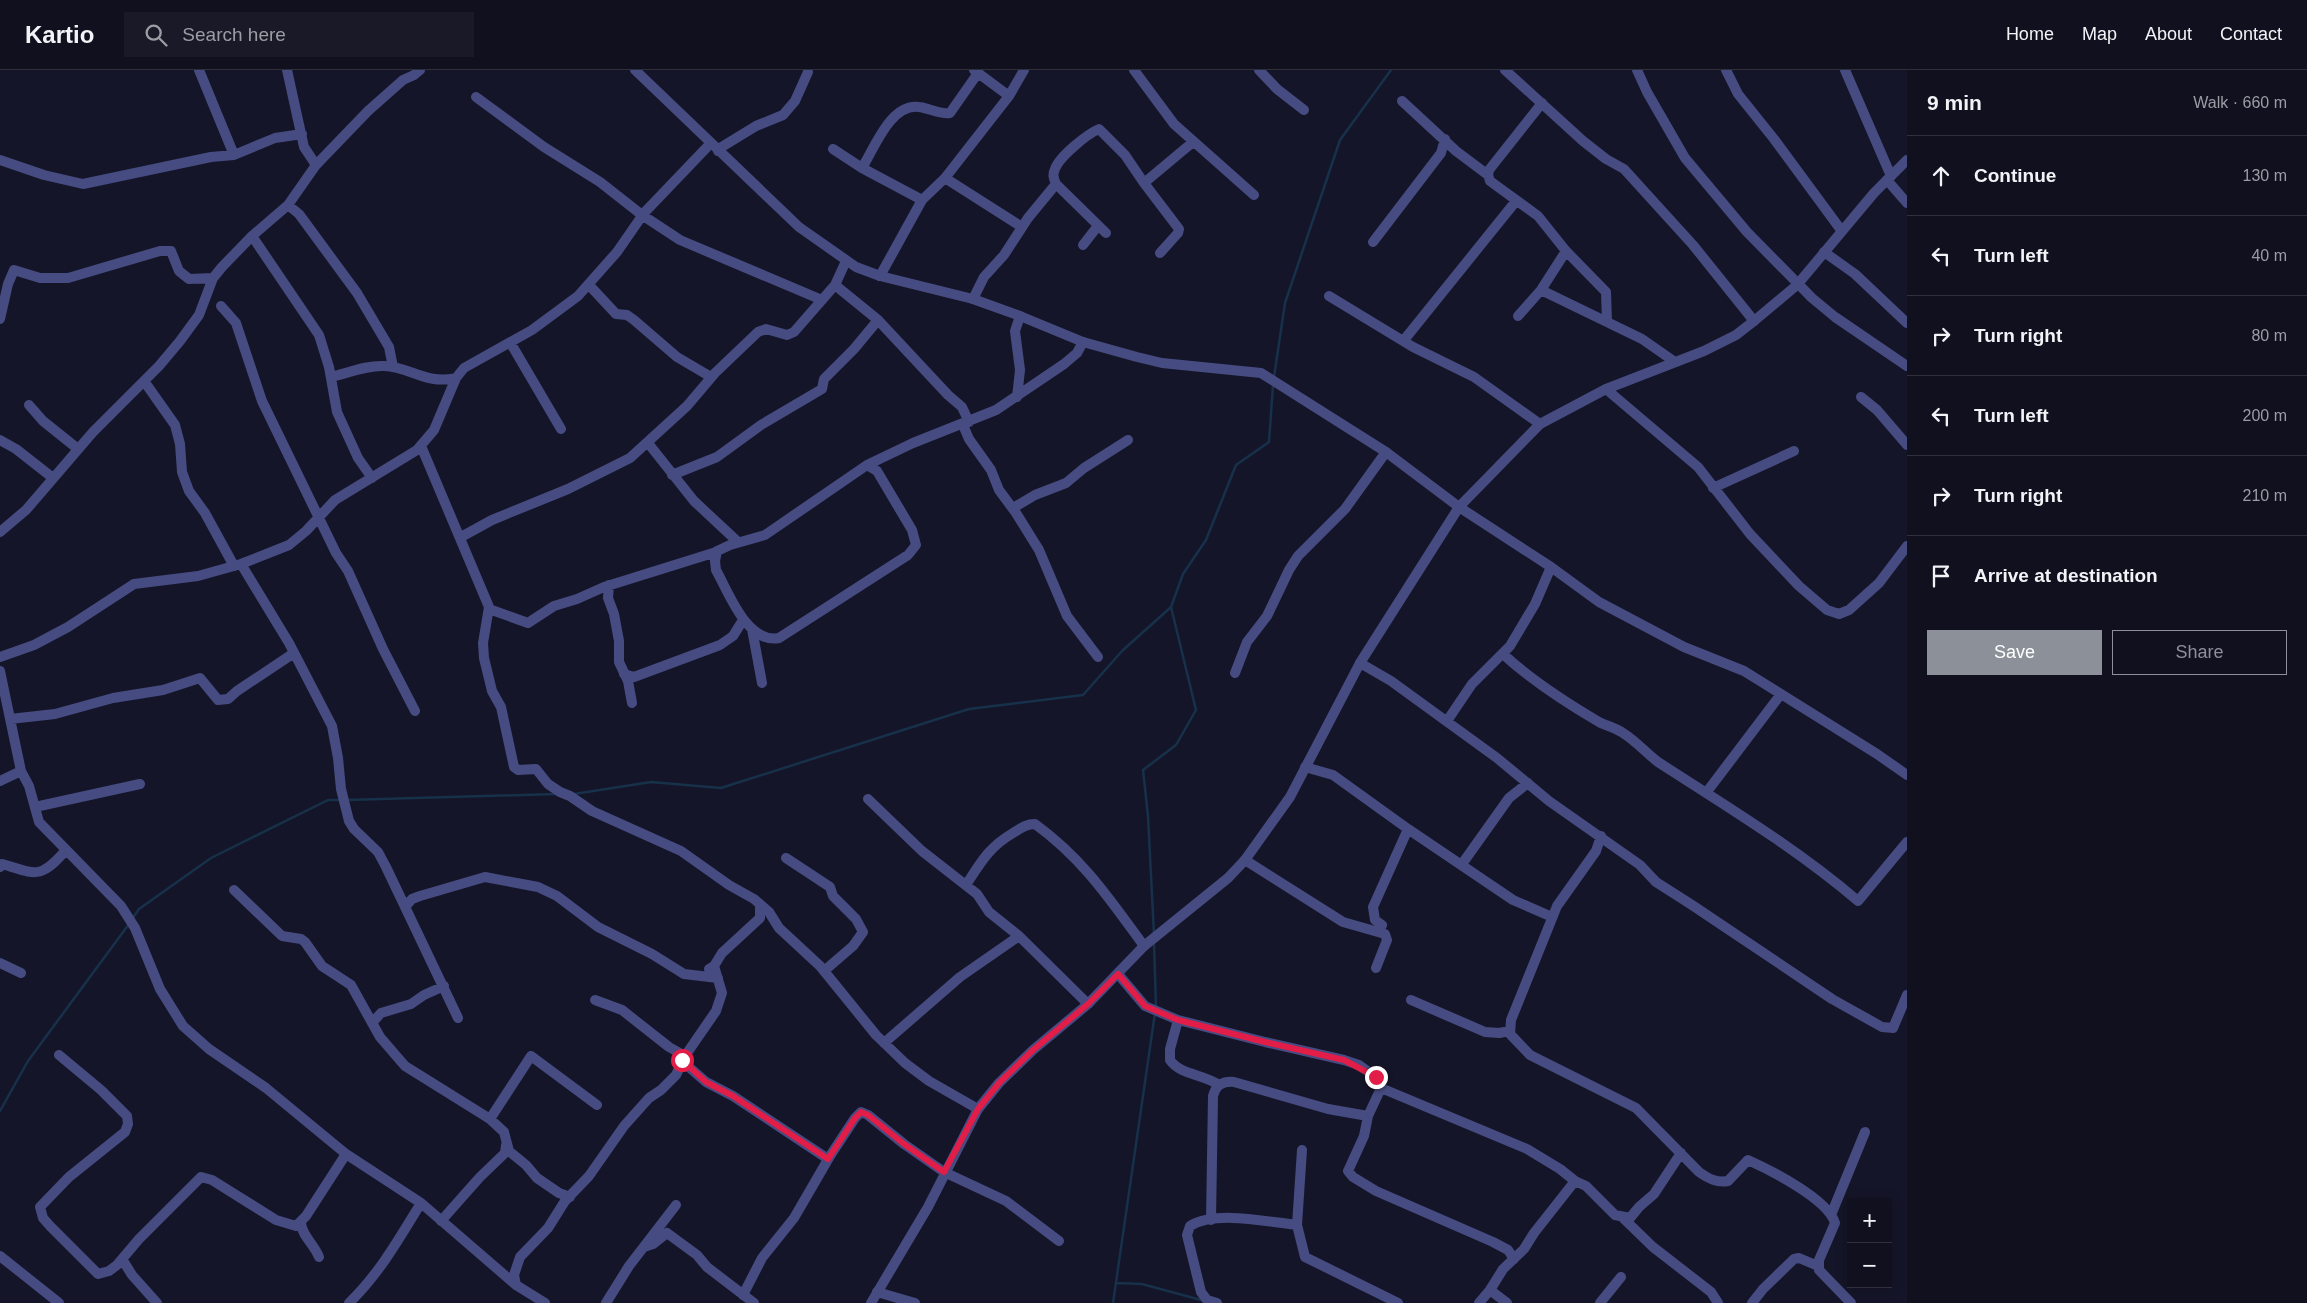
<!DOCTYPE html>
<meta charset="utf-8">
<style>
:root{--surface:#10101f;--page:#191928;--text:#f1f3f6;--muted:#9c9da4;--line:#30303d;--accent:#8c9099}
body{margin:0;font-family:Arial,sans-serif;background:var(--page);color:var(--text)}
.controls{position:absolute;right:15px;bottom:15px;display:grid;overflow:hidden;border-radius:0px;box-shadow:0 2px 12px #0003}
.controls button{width:45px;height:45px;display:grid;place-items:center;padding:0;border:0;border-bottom:1px solid var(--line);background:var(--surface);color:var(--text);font:25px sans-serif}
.stop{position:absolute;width:15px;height:15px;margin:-11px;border:4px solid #e11d48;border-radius:50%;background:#fff}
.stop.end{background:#e11d48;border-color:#fff;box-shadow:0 1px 5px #0008}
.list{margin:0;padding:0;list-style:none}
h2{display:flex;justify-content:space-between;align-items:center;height:65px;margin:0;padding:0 20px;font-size:21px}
h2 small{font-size:16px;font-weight:400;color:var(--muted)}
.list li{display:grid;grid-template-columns:32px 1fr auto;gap:15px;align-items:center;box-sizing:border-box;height:80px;padding:0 20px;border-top:1px solid var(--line)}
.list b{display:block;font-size:19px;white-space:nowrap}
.list em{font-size:16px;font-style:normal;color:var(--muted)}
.actions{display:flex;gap:10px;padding:15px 20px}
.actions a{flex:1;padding:11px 0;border:1px solid var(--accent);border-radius:0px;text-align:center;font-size:18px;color:var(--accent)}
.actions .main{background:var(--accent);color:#fff}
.icon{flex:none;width:28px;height:28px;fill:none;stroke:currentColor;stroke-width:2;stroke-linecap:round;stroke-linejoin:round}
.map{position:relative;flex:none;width:1907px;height:1233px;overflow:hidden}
header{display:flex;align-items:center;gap:30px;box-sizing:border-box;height:70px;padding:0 25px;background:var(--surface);border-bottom:1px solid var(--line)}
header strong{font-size:24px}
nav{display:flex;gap:28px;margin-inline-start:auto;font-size:18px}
.search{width:350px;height:45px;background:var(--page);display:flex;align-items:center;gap:12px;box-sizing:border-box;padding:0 18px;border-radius:0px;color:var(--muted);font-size:19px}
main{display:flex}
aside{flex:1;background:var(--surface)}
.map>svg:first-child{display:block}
</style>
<header>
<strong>Kartio</strong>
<div class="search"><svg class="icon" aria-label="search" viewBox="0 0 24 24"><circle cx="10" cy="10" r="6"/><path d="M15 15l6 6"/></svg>Search here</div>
<nav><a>Home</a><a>Map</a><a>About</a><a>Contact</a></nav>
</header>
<main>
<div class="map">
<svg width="1907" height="1233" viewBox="0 0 1907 1233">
<rect width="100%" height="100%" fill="#151529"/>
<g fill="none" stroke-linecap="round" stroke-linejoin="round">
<path stroke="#17314a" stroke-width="2.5" d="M 1274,307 L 1285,233 L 1340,70 L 1391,0
M 574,724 L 651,712 L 721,718 L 969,639 L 1083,625 L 1122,581 L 1171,537 L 1183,504 L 1206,470 L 1236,395 L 1269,372 L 1273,315
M 347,730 L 556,724
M 132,849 L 139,839 L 211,788 L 328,730 L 341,730
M 1154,865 L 1148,746 L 1143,700 L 1176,675 L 1196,640 L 1171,537
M 1154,873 L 1156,937
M 0,1041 L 28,991 L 129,854
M 1116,1213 L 1142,1214 L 1201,1230
M 1113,1233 L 1155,943"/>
<path stroke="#464c81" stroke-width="10" d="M 199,0 L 234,85
M 287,0 L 304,77 L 316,95
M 974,0 L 1009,26
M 1134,0 L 1174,54 L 1254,125
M 1259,0 L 1277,19 L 1304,40
M 1505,0 L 1583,71 L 1606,89 L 1624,99 L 1693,175 L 1754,251
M 1637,0 L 1647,22 L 1685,88 L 1747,162 L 1812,228 L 1835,247 L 1907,296
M 1726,0 L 1738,24 L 1774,69 L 1841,160
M 1845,0 L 1891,106
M 476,27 L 544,77 L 600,112 L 642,145 L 680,170 L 822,230
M 1402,31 L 1456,81 L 1488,105 L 1490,111 L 1538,146 L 1566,181 L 1606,222 L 1607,252
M 833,79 L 862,98 L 922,130
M 718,81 L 720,78 L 756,56 L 783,45 L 795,31 L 808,2
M 0,90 L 44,105 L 83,114 L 211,87 L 234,85 L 275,68 L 302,64
M 862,98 C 875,77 891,33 919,37 C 929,38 940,45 950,43 L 978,3
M 1488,105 L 1489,100 L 1542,33
M 945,108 L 1022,157
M 1887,110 L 1907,133
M 288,135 L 299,144 L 357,223 L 389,277 L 393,297
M 1106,163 L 1056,114 C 1054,109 1052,105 1055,99 C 1059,87 1087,64 1099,59 L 1125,85 L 1144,113
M 252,166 L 319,265 L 329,297 L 337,342 L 358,388 L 372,408
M 1373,172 L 1441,83 L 1445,69
M 1083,175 L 1097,157
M 1824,182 L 1855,204 L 1907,253
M 1160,183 L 1178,163 L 1179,159 L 1144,113 L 1193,72
M 880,206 L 922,130 L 945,108 L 1009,26 L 1024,0
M 589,215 L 616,244 L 627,245 L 634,250 L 677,287 L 711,307
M 835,215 L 878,250 L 948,325 L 962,337 L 969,352
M 1541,220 L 1642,269 L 1675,292
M 1329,226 L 1413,277 L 1474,307 L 1540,354
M 973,229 L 984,207 L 1004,185 L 1028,148 L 1056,114
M 221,236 L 236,253 L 262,331 L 336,483 L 348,501 L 383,579 L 415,641
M 1518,246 L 1541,220 L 1566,181
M 0,249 L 8,214 L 14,200 L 40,208 L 68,208 L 160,181 L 171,181 L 179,201 L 189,209 L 213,208
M 1404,270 L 1516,131
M 510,272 L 561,359
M 331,307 C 348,303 367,295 384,296 C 411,297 426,315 456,308
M 144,311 L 175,355 L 180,374 L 182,402 L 189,421 L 205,443 L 234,496
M 1606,319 L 1698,397 L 1750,464 L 1799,516 L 1827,540 L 1839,544 L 1849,540 L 1879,513 L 1907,476
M 1017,327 L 1020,300 L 1015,261 L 1020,246
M 1861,327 L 1877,340 L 1907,375
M 29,335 L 43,351 L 78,379
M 963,355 L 969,369 L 991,400 L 999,420 L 1016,443 L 1039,480 L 1067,546 L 1098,587
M 0,370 L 16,379 L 53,408
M 648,373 L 694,431 L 738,472
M 421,376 L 489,537 L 483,573 L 484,588 L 492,621 L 501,637 L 514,697 L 518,700 L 536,699 L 548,714 L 560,722 L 570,726 L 592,741 L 681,781 L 729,815 L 754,829 L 769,842 L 779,858 L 820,896 L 876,965 L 905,993 L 929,1011 L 978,1039
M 672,405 L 717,387 L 761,355 L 822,319 L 824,309 L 854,279 L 878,250
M 1713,418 L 1794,381
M 1459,437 L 1551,497 L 1599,532 L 1684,577 L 1744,601 L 1877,684 L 1907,705
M 1013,438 L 1035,425 L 1066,413 L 1084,398 L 1128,370
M 0,462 L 26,440 L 93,362 L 159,296 L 180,271 L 199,245 L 213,208 L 222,197 L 252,166 L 288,135 L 316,95 L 368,41 L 403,10 L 414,5 L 420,0
M 461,467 L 492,450 L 568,419 L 630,388 L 687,336 L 715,303 L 758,262 L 766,259 L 787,265 L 794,262 L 835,215 L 846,191
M 717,481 L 715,491 L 716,500 C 729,523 747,574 779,568 L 908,485 L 916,475 L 912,460 L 877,401 L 867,395
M 241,494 L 289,573 L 332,656 L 338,688 L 341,719 L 349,751 L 354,759 L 378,782 L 386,797 L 458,948
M 609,515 L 608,528 L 614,544 L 619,571 L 619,592 L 628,611 L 632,633
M 489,539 L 528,553 L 554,536 L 577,529 L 604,517 L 713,483 L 730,475 L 765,465 L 867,395 L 913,373 L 996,340 L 1064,294 L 1077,283 L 1083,272
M 752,559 L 762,613
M 1503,584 C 1532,611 1565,632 1599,652 C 1607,656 1616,658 1623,663 C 1636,671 1646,683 1658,692 C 1726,736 1796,778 1858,831 L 1907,772
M 0,587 L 34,575 L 68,557 L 134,514 L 198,506 L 241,494 L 289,475 L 306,461 L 335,430 L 417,380 L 434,360 L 456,308 L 464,298 L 532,260 L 578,226 L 617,182 L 644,143 L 710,74
M 1360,593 L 1391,611 L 1497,688 L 1549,731 L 1640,795 L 1656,812 L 1692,835 L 1832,929 L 1882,957 L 1893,958 L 1907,925
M 0,601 L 21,701 L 29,716 L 39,752 L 121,836 L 135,858 L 160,919 L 183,956 L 209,979 L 266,1018 L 346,1084 L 421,1133 L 516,1215 L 545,1233
M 1235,603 L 1247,572 L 1267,546 L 1289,500 L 1298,486 L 1345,439 L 1386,382
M 624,604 L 634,607 L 720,575 L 733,566 L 743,550
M 10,649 L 55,644 L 113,628 L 163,620 L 200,608 L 218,630 L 228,629 L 237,621 L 294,583
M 1447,651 L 1472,614 L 1510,576 L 1535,534 L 1551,497
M 1305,697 L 1333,705 L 1408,759 L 1513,830 L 1552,847
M 0,711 L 21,701
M 1706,723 L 1781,624
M 868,729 L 922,781 L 977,824 L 989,842 L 1019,866 L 1088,934
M 35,737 L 140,714
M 1601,766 L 1596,781 L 1557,836 L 1511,950 L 1510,964 L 1530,985 L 1636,1038 L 1699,1102 C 1709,1109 1717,1113 1728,1111 L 1748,1090 C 1770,1100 1828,1129 1835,1153 L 1819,1190 L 1819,1200 L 1851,1233
M 786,788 L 830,817 L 833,826 L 856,849 L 863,862 L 853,876 L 824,901
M 1245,790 L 1343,852 L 1385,864 L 1387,870 L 1376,898
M 1462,794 L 1509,728 L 1528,713
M 0,797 L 2,794 C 36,804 40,810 66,780
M 966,815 C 981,792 989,777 1013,763 C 1021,758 1026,754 1035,754 C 1083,789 1109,828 1144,876
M 234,820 L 282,866 L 301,869 L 305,872 L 322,896 L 351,915 L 380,967 L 405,996 L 490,1049 L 504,1062 L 509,1081 L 526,1095 L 537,1108 L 559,1123 L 570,1127
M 405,837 L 412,829 L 420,826 L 485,807 L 538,817 L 557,826 L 598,857 L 652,884 L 684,904 L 718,908
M 1379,861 L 1382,855 L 1375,850 L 1373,837 L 1408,759
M 0,893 L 21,903
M 709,899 L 714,896 L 722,883 L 760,848 L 760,834
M 1118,904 L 1145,936 L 1178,950 L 1265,972 L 1344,990 L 1359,995 L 1376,1007 L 1380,1012 L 1381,1018 L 1368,1046 L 1364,1066 L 1348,1101 L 1353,1107 L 1376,1121 L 1493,1172 L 1508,1180 L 1514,1189
M 595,930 L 622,940 L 669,977 L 685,986
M 1411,930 L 1485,962 L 1499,963 L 1510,961
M 1178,950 L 1170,979 L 1170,990 C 1180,1005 1204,1004 1219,1015
M 372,953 L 381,943 L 411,934 L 424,925 L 444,916
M 884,973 L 960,907 L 1019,866
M 59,985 L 101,1020 L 127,1046 L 128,1054 L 125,1062 L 69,1107 L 40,1137 L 43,1148 L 50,1156 L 98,1204 L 109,1201 L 117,1195 L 139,1169 L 201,1107 L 212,1110 L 276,1150 L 296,1156 L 306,1146 L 346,1084
M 682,991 L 706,1012 L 733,1026 L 828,1089
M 1381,1018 L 1527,1079 L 1560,1099 L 1575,1111
M 490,1049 L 531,986 L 597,1035
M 1302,1080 L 1297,1155 L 1305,1187 L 1398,1233
M 1831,1145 L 1865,1062
M 1623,1148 L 1653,1177 L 1711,1222 L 1718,1233
M 1211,1150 L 1213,1026 C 1216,1015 1222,1011 1234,1012 L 1328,1039 L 1368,1046
M 441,1151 L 480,1107 L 505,1083 L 506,1075
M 301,1153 C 302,1166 314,1174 319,1187
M 644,1177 L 653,1174 L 667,1163 L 697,1185 L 707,1197 L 754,1233
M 0,1186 L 59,1233
M 122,1189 L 132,1205 L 157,1233
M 516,1215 L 514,1205 L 520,1187 L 548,1158 L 565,1131 L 589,1106 L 624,1056 L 649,1028 L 661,1020 L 676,1005 L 685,986 L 716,941 L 722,923 L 714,896
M 1490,1220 L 1507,1233
M 877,1222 L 915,1233
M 743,1225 L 762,1188 L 794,1148 L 830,1086 L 855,1048 L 861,1042 L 868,1045 L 904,1074 L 944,1102 L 1006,1131 L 1059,1171
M 349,1233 C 379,1204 399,1169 421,1133
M 606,1233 L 629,1196 L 676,1135
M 1217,1233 L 1207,1230 L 1201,1222 L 1187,1165 L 1190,1156 C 1216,1140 1268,1152 1297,1155
M 1479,1233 L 1490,1220 L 1503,1199 L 1524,1179 L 1534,1163 L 1575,1111 L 1586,1116 L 1615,1145 L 1630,1148 L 1639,1137 L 1654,1124 L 1681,1083
M 1600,1233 L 1621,1207
M 1752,1233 L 1763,1219 L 1794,1189 L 1799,1188 L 1818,1196"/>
<path stroke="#464c81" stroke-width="10" d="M 635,0 L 799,157 L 856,197 L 880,206 L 973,229 L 1020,246 L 1083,272 L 1137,287 L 1162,293 L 1261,303 L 1386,382 L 1459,437
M 871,1233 L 928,1137 L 978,1039 L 999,1013 L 1033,980 L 1088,934 L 1144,876 L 1228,808 L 1245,790 L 1290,727 L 1360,593 L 1459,437 L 1540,354 L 1606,319 L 1704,281 L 1736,265 L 1754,251 L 1797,215 L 1874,123 L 1907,90"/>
</g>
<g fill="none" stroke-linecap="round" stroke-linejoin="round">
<path stroke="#e11d48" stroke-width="6" d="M 682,990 L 706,1012 L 733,1026 L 828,1089 L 855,1048 L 861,1042 L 868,1045 L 904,1074 L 944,1102 L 978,1039 L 999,1013 L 1033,980 L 1088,934 L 1118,904 L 1145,936 L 1178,950 L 1265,972 L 1344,990 L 1376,1007"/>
</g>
</svg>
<div class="controls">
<button>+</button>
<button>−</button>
</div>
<div class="stop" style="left:682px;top:990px"></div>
<div class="stop end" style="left:1376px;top:1007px"></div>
</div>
<aside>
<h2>9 min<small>Walk · 660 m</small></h2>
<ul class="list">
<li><svg class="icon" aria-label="ahead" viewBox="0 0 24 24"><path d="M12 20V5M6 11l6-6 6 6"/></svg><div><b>Continue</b></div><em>130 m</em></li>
<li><svg class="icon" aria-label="left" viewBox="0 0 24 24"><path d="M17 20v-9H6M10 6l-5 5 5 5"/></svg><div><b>Turn left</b></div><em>40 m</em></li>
<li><svg class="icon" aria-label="right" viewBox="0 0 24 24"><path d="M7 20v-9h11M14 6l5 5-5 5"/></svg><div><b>Turn right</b></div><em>80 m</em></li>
<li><svg class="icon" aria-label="left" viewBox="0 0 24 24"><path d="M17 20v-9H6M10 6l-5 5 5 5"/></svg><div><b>Turn left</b></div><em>200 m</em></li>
<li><svg class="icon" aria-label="right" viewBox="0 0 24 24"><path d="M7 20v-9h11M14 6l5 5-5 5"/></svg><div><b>Turn right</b></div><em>210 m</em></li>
<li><svg class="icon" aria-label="arrive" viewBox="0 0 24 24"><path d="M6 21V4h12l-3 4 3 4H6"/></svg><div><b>Arrive at destination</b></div></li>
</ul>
<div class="actions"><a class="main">Save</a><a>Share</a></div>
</aside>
</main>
